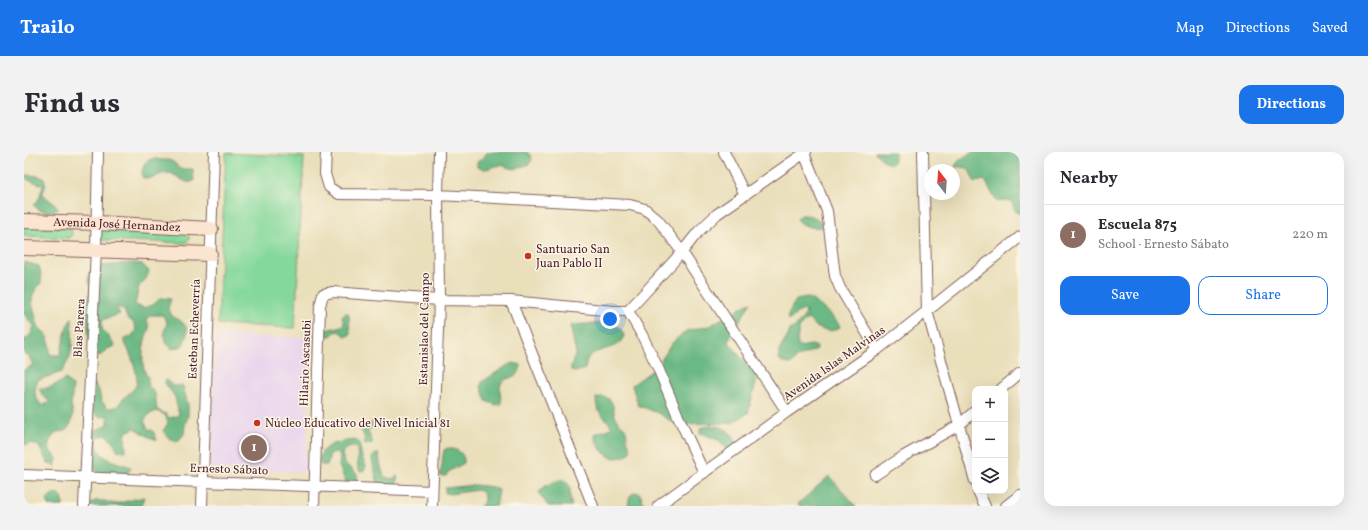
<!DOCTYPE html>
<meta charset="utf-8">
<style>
:root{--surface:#fff;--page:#f2f2f3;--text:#2b2b33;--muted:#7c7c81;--line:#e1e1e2;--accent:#1a73e8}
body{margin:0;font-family:Vollkorn,serif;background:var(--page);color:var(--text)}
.controls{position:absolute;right:12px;bottom:12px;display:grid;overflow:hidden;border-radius:8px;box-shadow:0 4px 16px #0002}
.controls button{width:36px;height:36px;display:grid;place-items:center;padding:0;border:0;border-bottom:1px solid var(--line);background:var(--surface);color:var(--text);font:20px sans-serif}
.compass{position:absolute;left:900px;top:12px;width:36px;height:36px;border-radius:50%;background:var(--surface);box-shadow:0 4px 16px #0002;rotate:343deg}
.you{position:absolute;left:586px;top:167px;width:14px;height:14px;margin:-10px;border:3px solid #fff;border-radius:50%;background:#1a73e8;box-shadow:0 0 0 6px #1a73e833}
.badge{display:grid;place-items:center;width:26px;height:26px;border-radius:50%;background:var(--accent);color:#fff;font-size:13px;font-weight:700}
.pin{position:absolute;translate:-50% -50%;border:2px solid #fff;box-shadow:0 1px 4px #0006}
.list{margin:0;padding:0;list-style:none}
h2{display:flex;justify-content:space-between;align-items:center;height:52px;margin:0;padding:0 16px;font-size:17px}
h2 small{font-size:13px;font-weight:400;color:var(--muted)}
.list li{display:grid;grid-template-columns:26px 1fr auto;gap:12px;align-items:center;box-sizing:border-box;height:60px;padding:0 16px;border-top:1px solid var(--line)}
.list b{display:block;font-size:15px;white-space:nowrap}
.list p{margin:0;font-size:13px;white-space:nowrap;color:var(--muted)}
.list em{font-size:13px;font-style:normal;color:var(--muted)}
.actions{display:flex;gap:8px;padding:12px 16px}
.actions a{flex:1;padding:9px 0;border:1px solid var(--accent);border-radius:12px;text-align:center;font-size:14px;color:var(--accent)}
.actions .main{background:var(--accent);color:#fff}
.icon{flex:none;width:22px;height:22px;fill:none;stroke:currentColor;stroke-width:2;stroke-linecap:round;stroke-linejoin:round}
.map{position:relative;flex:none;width:996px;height:354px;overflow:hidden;border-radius:12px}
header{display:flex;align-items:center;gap:24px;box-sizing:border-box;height:56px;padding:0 20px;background:var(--accent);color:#fff}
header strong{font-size:19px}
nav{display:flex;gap:22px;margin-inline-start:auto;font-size:14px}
.intro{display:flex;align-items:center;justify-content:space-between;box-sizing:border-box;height:96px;padding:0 24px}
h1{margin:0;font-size:28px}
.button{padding:10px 18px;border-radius:12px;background:var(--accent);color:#fff;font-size:14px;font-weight:700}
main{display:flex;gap:24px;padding:0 24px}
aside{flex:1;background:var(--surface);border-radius:12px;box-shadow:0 4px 16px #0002}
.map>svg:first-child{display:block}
</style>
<header>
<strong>Trailo</strong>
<nav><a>Map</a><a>Directions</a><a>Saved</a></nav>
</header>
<div class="intro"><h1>Find us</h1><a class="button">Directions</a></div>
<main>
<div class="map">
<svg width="996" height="354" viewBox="0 0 996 354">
<rect width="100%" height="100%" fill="#fcf5e5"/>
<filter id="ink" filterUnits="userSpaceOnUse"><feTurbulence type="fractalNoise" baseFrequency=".025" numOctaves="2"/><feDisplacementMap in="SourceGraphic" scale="8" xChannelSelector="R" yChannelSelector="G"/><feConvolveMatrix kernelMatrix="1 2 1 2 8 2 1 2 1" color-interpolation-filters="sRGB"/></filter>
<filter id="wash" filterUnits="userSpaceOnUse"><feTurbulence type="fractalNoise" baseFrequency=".012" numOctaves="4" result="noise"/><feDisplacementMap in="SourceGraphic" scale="16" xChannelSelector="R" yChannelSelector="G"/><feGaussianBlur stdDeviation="0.9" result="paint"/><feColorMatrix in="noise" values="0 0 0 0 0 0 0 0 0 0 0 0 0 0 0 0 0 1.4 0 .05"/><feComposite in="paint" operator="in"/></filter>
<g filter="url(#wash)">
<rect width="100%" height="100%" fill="#eadfbb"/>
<path fill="#e8d2ee" d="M 191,183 L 287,186 L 281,320 L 186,317 Z"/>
<path fill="#84d89b" stroke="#677c63" d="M 202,1 L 280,5 L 271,176 L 194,172 Z
M 0,74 L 47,76 L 48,82 L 45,86 L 0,84 Z
M 77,77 L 164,80 L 165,87 L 162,91 L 76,88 Z"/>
<path fill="#6bb883" stroke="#5a6c57" d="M 463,0 L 503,0 L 506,3 L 508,8 L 505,12 L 491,17 L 486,16 L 477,13 C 468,14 462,20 453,15 L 453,10 L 461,4 Z
M 850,0 L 871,0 L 870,10 L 866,12 L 861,10 Z
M 949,0 L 996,0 L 996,62 L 991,59 L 988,50 L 982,48 L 972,49 L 961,28 L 951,30 C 944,19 948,14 931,15 C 934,6 942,5 949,0 Z
M 130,6 C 140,11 148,3 155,17 L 169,17 L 170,29 C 161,34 155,23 145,21 C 136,20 129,30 118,25 C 118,16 119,9 130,6 Z
M 2,23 L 13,24 L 20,26 L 22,33 L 19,40 L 19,43 L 32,53 L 34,57 C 27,61 15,61 10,53 L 15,47 L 19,33 L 4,28 L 2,26 Z
M 777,63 C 786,63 797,65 798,75 C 791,77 777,74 773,67 Z
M 0,110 L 15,114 C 23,138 9,132 8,148 C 8,153 13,171 15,175 C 17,179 22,180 23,184 C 26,191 26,196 26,203 L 36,203 L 43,174 L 48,166 L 48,195 L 46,204 L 38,220 L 14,228 C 9,240 10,244 18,254 L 26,250 L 19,244 L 15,236 L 25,236 L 42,227 L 49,234 L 47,253 L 49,262 L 47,271 L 42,279 L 32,280 L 25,290 L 26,299 L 33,306 L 31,315 L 23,310 L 15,294 L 7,291 L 0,293 L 0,218 L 9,213 L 5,204 L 0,202 L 0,188 C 6,186 8,180 10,174 L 0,162 Z
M 108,111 L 118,112 L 125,119 L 122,127 L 115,134 L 111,153 L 120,156 L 129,153 L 137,146 L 147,147 L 144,156 L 148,164 C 164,172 167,178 158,194 L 148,197 L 141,190 L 140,180 L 143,171 L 139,163 L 128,163 L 123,167 L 125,177 C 119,188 115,215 124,225 L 124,234 L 131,241 L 133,258 L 142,262 L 146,266 L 155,263 L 151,245 L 141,231 L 142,228 L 149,234 L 159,234 L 164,253 L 164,264 L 161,273 L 160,282 L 153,290 L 145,286 L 139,279 L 144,271 L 141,263 L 133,259 L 125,262 L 120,269 L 124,277 L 129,279 L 133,288 L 125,285 L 111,276 L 102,280 L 101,289 L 102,299 L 93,298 L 89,290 L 82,283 L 74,285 C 73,288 72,292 73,295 C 77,308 96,311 107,315 L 103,323 L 76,322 C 62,308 66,299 67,280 L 84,273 L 84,264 L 75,265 L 68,259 L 69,231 L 75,239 L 77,249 L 84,256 L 93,255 C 95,252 97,249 99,247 C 103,242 109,240 112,233 C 116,224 105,197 99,188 L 108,184 L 112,178 L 109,170 L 103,166 L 100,158 L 92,154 L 96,162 L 78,168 L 78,177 L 85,184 L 85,186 L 91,194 L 83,197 L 76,204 L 68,199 L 64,182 L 63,154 L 67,135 L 64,126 L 67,117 L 77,114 Z
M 783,146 C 790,147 815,169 816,175 C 809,181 798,179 791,174 C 788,172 787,169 784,167 C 775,171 772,184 774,193 L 776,195 L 788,193 L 793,195 L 793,197 L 772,206 L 767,212 L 760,211 L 755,207 L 755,199 L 764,184 L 766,178 C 773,174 779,168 782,160 L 780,158 L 773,161 L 766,168 L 764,167 L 764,162 L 772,148 Z
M 727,150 L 704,189 L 718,207 L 734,223 L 724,261 L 708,271 L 651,272 L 636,262 L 614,253 L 608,233 L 633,215 L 648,191 L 662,179 L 685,174 Z
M 322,161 L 324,161 L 325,163 L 326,183 L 322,184 L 314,179 L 311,180 L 307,184 L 300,183 L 298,179 L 318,174 L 320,171 L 318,164 Z
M 576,171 C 587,170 597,173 600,184 C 593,201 570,194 563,208 C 562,210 562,215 561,217 L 551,220 L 547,218 L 547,214 L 552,201 L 546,173 Z
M 489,211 L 497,213 C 495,228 480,224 477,232 C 474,239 478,245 477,252 L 472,253 L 462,249 L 457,234 L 458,230 L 484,213 Z
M 577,245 C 580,245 583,245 586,248 C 590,252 589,260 592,266 C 594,271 596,272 600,275 C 604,280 602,285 604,290 C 605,293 606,295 607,299 L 604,303 C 600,304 595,306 591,306 C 581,305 570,292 571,282 L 588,276 C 582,263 572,264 572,246 Z
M 354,269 L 358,272 L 358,275 L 348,276 L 344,277 L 344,280 L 348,289 L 348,291 L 341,293 L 340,283 L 335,275 L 335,273 L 341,273 Z
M 686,274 C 700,274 704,277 712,289 L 712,293 L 705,299 L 695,288 L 676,281 L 676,276 Z
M 331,288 L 335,290 L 338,305 L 342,314 L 340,319 L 336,320 L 334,316 L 333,295 C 326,294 323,296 318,301 L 320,311 L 333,322 L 334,332 L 323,333 L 315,314 L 316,304 L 314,300 L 310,300 L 305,303 L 305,308 L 303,313 L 297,313 L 295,309 C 296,306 296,302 298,300 C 304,291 321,289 331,288 Z
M 424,296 C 433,297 441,301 440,311 L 424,320 L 422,324 L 417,324 L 416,322 C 419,314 418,306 420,298 Z
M 352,302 L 355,302 L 356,312 L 360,325 L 368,327 L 373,324 L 374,328 L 372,333 L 355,333 C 354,332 348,309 348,307 C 348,304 350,304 352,302 Z
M 805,324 L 832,354 L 776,354 L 774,352 Z
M 536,328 L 540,328 C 547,333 546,336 546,343 C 546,347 547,351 548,354 L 524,354 L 515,341 C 519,334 528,330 536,328 Z
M 451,333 L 469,335 L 475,338 L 472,354 L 456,354 C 461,351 461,344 458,340 L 454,338 L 426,342 L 421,341 L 421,336 Z
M 612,340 L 616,342 L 621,354 L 604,354 C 605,348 605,342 612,340 Z
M 32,342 L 36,342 L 39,347 L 39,354 L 25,354 L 23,347 L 27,343 Z
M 120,345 L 117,354 L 64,354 L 70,349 L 81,349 L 91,352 Z"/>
</g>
<g filter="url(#ink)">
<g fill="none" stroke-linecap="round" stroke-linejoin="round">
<defs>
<path id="street" d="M 302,0 L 301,22 L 305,35 L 315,42 L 414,43 L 606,53 L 621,57 L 634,68 L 658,100 L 763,260
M 700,0 L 721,43
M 899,0 L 903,159 L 951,329
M 780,1 L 803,59 L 811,124 L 816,136 L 853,198
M 487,149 L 590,159 L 604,159 L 658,100 L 674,80 L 693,62 L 782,0
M 604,159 L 618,183 L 634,216 L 654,264 L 680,321
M 977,237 L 996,221
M 0,323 L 408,339
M 851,323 L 880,304 L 935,273 L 951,259
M 954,339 L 961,354
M 60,354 L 72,97 L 74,0
M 178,354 L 190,0
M 290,354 L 296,154 L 299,142 L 309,140 L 415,148 L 487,149 L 569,354
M 408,354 L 415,148 L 414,43 L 415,0
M 634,354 L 763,260 L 853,198 L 903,159 L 996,85
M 982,354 L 996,343"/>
<g id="secondary">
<path id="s1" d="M 0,69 L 73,71 L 187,77"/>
<path d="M 0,96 L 186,102"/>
</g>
</defs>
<use href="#street" stroke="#82625d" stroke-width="12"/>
<use href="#secondary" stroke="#82625d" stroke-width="16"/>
<use href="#street" stroke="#fff" stroke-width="10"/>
<use href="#secondary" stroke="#fce5d0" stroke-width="14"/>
</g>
</g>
<g fill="#c8321e" stroke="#fcf5e5" stroke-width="1.5">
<circle cx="504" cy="104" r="4"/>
<circle cx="233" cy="271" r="4"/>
</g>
<g text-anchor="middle" stroke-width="3" stroke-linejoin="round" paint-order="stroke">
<g font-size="12" fill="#4a1f2b" stroke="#fcf5e5">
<text dy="4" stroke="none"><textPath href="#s1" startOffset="93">Avenida José Hernandez</textPath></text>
<text transform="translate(55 176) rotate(-87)" y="4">Blas Parera</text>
<text transform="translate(170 177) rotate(-88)" y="4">Esteban Echeverría</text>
<text transform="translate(400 177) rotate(-89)" y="4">Estanislao del Campo</text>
<text transform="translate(281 211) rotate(-88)" y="4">Hilario Ascasubi</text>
<text transform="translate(810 211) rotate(-35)" y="4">Avenida Islas Malvinas</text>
<text transform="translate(205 317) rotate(2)" y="4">Ernesto Sábato</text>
</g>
<g font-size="12" fill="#4a1f2b" stroke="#fcf5e5" text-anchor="start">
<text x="512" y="101">Santuario San<tspan x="512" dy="14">Juan Pablo II</tspan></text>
<text x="241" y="275">Núcleo Educativo de Nivel Inicial 81</text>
</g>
</g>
</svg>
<div class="controls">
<button>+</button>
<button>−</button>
<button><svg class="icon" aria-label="layers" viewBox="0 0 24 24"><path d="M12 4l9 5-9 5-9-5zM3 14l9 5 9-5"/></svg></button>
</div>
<svg class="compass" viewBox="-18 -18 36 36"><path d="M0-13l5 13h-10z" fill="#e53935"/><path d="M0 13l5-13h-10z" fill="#7c7c81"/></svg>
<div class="you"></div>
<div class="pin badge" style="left:230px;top:296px;background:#8d6e63">1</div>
</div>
<aside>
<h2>Nearby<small></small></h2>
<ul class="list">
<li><span class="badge" style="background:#8d6e63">1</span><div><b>Escuela 875</b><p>School · Ernesto Sábato</p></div><em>220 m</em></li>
</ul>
<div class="actions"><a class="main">Save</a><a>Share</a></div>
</aside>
</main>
